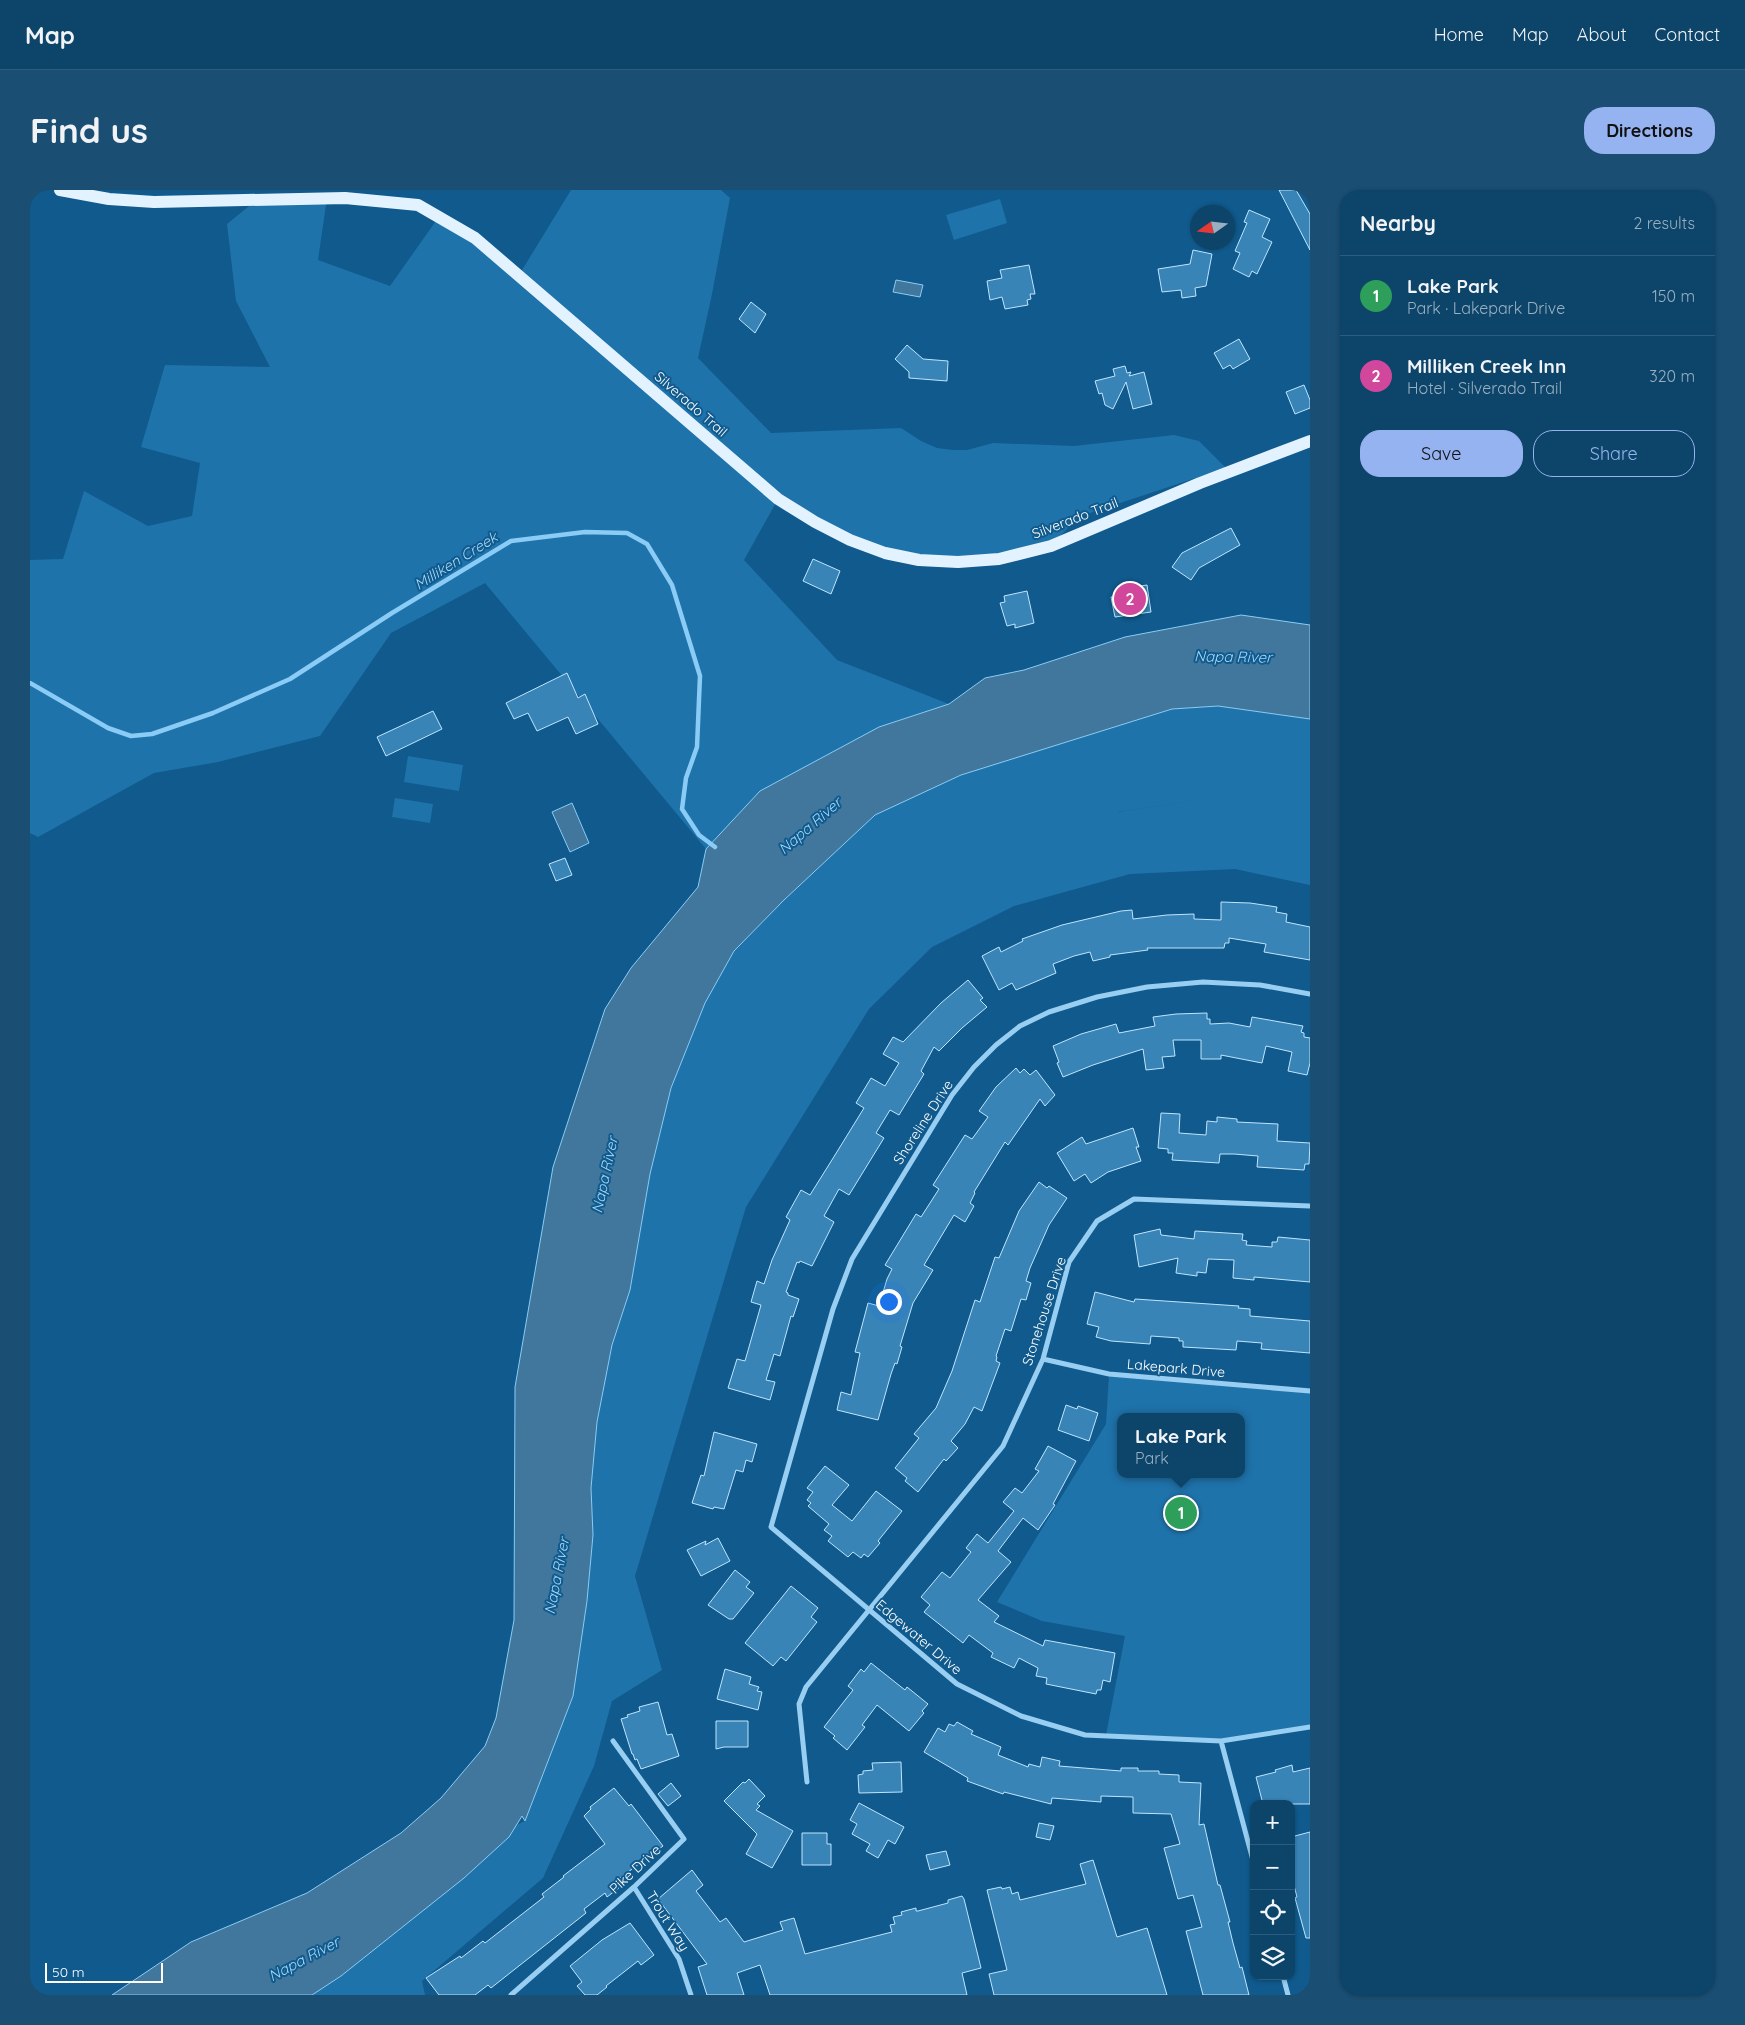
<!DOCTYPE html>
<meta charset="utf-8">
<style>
:root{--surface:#0c446a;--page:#1a4e72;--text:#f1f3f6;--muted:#9ab0c1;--line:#2c5c7e;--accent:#95b2f1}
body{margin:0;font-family:Quicksand,sans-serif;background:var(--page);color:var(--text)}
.controls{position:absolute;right:15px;bottom:15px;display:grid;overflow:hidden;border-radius:10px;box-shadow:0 1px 4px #0004}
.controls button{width:45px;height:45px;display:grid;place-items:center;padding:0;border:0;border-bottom:1px solid var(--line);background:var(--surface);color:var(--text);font:25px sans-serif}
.compass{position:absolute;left:1160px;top:15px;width:45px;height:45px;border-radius:50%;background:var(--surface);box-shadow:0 1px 4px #0004;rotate:256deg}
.scale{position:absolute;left:15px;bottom:12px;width:118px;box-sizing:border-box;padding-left:5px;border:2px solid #fff;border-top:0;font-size:14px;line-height:18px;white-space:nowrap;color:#fff;-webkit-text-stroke:4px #105a8d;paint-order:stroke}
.you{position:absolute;left:858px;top:1111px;width:18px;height:18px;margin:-12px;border:4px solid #fff;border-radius:50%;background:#1a73e8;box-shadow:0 0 0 8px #1a73e833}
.badge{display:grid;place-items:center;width:32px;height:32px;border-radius:50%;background:var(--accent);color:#fff;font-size:16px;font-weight:700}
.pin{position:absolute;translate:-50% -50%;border:2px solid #fff;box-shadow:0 1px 5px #0006}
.popup{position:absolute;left:1087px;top:1223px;width:128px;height:65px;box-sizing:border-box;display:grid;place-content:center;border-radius:10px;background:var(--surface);filter:drop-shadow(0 1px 4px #0005);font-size:16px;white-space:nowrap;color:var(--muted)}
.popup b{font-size:19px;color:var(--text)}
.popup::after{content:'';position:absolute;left:50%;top:100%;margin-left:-10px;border:10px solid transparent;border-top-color:var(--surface)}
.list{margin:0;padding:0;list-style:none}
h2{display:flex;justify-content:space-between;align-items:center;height:65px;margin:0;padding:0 20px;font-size:21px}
h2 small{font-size:16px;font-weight:400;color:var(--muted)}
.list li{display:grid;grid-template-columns:32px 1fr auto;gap:15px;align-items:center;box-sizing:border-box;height:80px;padding:0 20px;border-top:1px solid var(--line)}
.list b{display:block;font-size:19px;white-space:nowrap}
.list p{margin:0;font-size:16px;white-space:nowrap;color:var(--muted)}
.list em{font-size:16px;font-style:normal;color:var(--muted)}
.actions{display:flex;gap:10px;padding:15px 20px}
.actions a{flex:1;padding:11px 0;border:1px solid var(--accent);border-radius:20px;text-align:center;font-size:18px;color:var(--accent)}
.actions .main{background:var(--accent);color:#111}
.icon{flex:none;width:28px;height:28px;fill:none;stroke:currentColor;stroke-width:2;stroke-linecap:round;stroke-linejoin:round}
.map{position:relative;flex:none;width:1280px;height:1805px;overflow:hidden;border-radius:20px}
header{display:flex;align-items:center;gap:30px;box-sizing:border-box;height:70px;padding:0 25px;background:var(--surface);border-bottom:1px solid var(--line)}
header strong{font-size:24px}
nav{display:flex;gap:28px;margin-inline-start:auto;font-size:18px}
.intro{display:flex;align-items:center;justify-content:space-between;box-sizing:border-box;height:120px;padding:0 30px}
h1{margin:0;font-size:35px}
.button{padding:12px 22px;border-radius:20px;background:var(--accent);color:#111;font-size:18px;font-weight:700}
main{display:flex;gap:30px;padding:0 30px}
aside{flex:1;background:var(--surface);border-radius:20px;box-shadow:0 1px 4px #0004}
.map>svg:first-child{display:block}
</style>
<header>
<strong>Map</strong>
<nav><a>Home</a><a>Map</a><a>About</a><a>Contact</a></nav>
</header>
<div class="intro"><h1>Find us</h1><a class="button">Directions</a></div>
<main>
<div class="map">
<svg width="1280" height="1805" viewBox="0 0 1280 1805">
<rect width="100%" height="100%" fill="#105a8d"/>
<path fill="#1f73ab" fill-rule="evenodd" d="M 541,0 L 691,0 L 700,8 L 682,104 L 668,168 L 741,243 L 871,238 L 891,251 L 907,258 L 923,260 L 937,260 L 963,253 L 1044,256 L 1144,245 L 1169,251 L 1196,278 L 1048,327 L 1021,356 L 969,369 L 855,363 L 748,309 L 714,370 L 807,470 L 919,514 L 849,537 L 730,601 L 676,659 L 455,393 L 361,443 L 290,546 L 188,572 L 124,583 L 8,647 L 0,643 L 0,370 L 33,369 L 54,301 L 118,336 L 162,326 L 170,273 L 111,257 L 135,175 L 240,177 L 206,111 L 197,34 L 228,9 L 297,8 L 288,70 L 360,96 L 408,28 L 489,85 Z
M 970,9 L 977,33 L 924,50 L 916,25 Z
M 1188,516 L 1280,529 L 1280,695 L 1205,679 L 1100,684 L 984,716 L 902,757 L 839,819 L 716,1017 L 605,1386 L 632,1480 L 582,1511 L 564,1576 L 513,1688 L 392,1791 L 395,1805 L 282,1805 L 311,1786 L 380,1730 L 452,1651 L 495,1631 L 543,1506 L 557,1411 L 563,1345 L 561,1298 L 567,1232 L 582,1155 L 600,1100 L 620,984 L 641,898 L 675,813 L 704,761 L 754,710 L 845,625 L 931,585 L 986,567 L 1142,519 ZM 1180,608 L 1088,622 L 1087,622 Z
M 378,566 L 433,575 L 429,601 L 374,592 Z
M 365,608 L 403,614 L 400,633 L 362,627 Z
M 1079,1184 L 1280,1198 L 1280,1537 L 1191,1551 L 1076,1545 L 1095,1446 L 1012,1431 L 967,1412 L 1076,1234 ZM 1091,1227 L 1211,1227 L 1211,1284 L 1091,1284 Z"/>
<path fill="#41779d" stroke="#8accf6" d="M 866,90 L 893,95 L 890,107 L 863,102 Z
M 1211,425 L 1280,435 L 1280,529 L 1188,516 L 1142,519 L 931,585 L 845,625 L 754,710 L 704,761 L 675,813 L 641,898 L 620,984 L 600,1100 L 582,1155 L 567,1232 L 561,1298 L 563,1345 L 557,1411 L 543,1506 L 495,1631 L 492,1626 L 479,1647 L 434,1688 L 311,1786 L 282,1805 L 82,1805 L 161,1752 L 277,1703 L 371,1643 L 411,1608 L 455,1556 L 466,1528 L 484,1430 L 485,1197 L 523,977 L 575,819 L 601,778 L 668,697 L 676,659 L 730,601 L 849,537 L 919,514 L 955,488 L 994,480 L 1095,447 Z
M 542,613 L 559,653 L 540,662 L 522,622 Z"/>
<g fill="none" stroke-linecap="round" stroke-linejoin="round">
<path stroke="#8accf6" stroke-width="4.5" d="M 0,493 L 78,538 L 101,546 L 122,544 L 183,523 L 260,489 L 362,423 L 481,351 L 555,342 L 597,343 L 617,354 L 642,395 L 670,486 L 667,557 L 656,588 L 652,619 L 669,645 L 685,657"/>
</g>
<path fill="#3984b7" stroke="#bfe5fd" d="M 1249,0 L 1266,0 L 1280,24 L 1280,60 Z
M 1219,20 L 1240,29 L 1232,47 L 1242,52 L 1227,84 L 1222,81 L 1219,87 L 1203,79 L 1210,63 L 1205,61 L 1217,33 L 1214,32 Z
M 1163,60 L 1182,64 L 1176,96 L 1165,98 L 1166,106 L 1152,108 L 1151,100 L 1132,102 L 1128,79 L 1160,74 Z
M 999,75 L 1005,104 L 1000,104 L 1001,109 L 997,110 L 998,115 L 975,119 L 972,107 L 960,110 L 957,91 L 972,88 L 970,80 Z
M 721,112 L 736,124 L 725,143 L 709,129 Z
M 1209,149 L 1220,169 L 1203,179 L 1200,175 L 1193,179 L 1184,163 Z
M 877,155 L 893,169 L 918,171 L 917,191 L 879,188 L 879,182 L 865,169 Z
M 1095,176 L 1097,183 L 1101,182 L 1099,186 L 1114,182 L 1122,214 L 1103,219 L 1096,192 L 1083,219 L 1075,215 L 1072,203 L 1069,204 L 1065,191 L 1085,186 L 1083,179 Z
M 1274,195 L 1280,210 L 1280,218 L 1265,224 L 1256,202 Z
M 1201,338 L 1210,355 L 1169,378 L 1161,390 L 1142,377 L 1152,363 Z
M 783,369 L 810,381 L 801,404 L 773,391 Z
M 1117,395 L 1121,422 L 1085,427 L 1081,407 L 1091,405 L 1090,399 Z
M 997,401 L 1004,433 L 985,438 L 985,434 L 977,436 L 970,413 L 975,412 L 974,406 Z
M 537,483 L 548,508 L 555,504 L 568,534 L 546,544 L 538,527 L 507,541 L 498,523 L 484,529 L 476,513 Z
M 403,521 L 412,539 L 356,566 L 347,547 Z
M 535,668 L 542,685 L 526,691 L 519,674 Z
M 1191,712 L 1220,713 L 1247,717 L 1246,722 L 1257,724 L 1256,732 L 1280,737 L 1280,770 L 1234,762 L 1236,754 L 1199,748 L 1199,753 L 1195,753 L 1194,758 L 1117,758 L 1118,760 L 1080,765 L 1080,767 L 1063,771 L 1060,762 L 1044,766 L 1023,774 L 1026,783 L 986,800 L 982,793 L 969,800 L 952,766 L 969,757 L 971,762 L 993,751 L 992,749 L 1032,735 L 1091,721 L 1102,720 L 1103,729 L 1137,725 L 1164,724 L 1164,729 L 1191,730 Z
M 938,790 L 953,808 L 950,810 L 957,817 L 932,838 L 909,861 L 904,857 L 891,881 L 894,884 L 869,925 L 860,920 L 846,943 L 854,948 L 819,1005 L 809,999 L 794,1026 L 804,1032 L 782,1076 L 770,1071 L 769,1073 L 767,1072 L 756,1102 L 758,1103 L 758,1105 L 769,1109 L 763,1127 L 761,1126 L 750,1166 L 744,1164 L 736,1190 L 745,1192 L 740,1210 L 698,1198 L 707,1169 L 715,1171 L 731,1115 L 721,1112 L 727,1091 L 734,1094 L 742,1070 L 760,1030 L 756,1027 L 771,1000 L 780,1005 L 805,965 L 834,918 L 826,913 L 841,888 L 855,896 L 869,873 L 853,864 L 863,847 L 873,852 L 911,813 Z
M 1177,823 L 1177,829 L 1180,829 L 1180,834 L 1199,833 L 1220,837 L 1222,827 L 1273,836 L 1271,842 L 1274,843 L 1274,847 L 1280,848 L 1280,873 L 1277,885 L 1258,881 L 1262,862 L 1236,856 L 1232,873 L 1191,865 L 1191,869 L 1171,869 L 1171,850 L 1143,850 L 1145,866 L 1132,867 L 1134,878 L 1116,880 L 1113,859 L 1063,875 L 1033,887 L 1027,873 L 1029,872 L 1023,856 L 1051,844 L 1086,834 L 1089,843 L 1125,836 L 1123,827 L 1146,824 Z
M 986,878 L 990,883 L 994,879 L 1000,885 L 1006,880 L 1025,905 L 1015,916 L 1010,909 L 978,955 L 975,952 L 944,1002 L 945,1003 L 940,1013 L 944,1016 L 935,1032 L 924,1025 L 894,1075 L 903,1080 L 883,1113 L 870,1156 L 872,1157 L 867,1174 L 865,1173 L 861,1184 L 848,1230 L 807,1220 L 811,1202 L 821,1205 L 830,1163 L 825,1162 L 838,1113 L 849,1116 L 857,1089 L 862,1079 L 855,1075 L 886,1024 L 891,1027 L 909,999 L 903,995 L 935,945 L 942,949 L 958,927 L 949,921 L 966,897 Z
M 1131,923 L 1150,924 L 1149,943 L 1176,945 L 1177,931 L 1187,932 L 1187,927 L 1207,929 L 1207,932 L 1248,934 L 1247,951 L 1280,953 L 1279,974 L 1275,974 L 1274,980 L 1227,977 L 1228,966 L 1204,964 L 1190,964 L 1189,973 L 1142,970 L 1143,963 L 1138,963 L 1138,959 L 1128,958 Z
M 1103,938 L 1109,957 L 1106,957 L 1111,971 L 1078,982 L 1061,993 L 1055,984 L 1044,991 L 1027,963 L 1052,947 L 1056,954 Z
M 1009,992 L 1017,998 L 1019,996 L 1037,1008 L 1019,1035 L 1000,1078 L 996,1091 L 1001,1093 L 996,1110 L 991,1109 L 981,1141 L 975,1139 L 966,1166 L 967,1167 L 966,1171 L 970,1173 L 952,1221 L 944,1217 L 935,1234 L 921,1251 L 928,1258 L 916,1271 L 914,1269 L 888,1302 L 875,1291 L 877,1288 L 865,1278 L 889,1248 L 884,1244 L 906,1218 L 922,1181 L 945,1110 L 950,1112 L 965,1067 L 969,1068 L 989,1021 Z
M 1130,1039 L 1131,1045 L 1164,1049 L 1165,1041 L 1213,1044 L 1212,1050 L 1217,1051 L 1216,1055 L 1242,1057 L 1242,1052 L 1247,1052 L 1248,1047 L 1280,1050 L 1280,1092 L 1224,1087 L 1224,1090 L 1203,1088 L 1204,1070 L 1178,1069 L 1176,1083 L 1167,1082 L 1167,1086 L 1146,1083 L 1148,1068 L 1109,1077 L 1104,1045 Z
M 1065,1102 L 1104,1112 L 1105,1109 L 1209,1116 L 1208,1118 L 1220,1119 L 1220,1126 L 1280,1131 L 1280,1163 L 1231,1159 L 1232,1153 L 1207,1151 L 1206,1160 L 1153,1157 L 1153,1151 L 1149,1151 L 1149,1148 L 1121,1146 L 1120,1154 L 1081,1151 L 1066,1147 L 1069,1137 L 1057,1134 Z
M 1036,1215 L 1047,1219 L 1048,1216 L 1068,1223 L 1059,1251 L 1028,1240 Z
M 684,1242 L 727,1254 L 722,1272 L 716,1270 L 713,1282 L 706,1280 L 694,1319 L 684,1317 L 683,1319 L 662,1313 L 671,1285 L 674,1286 Z
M 1018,1256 L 1046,1271 L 1023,1314 L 1025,1315 L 1008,1340 L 993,1328 L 968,1361 L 981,1372 L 948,1410 L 969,1426 L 964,1432 L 1013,1456 L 1015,1450 L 1085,1463 L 1080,1492 L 1073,1490 L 1071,1500 L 1067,1500 L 1066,1504 L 1016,1494 L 1017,1488 L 1006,1486 L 1008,1478 L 989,1468 L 984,1478 L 961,1467 L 963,1463 L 939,1445 L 933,1453 L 894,1422 L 900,1415 L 891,1407 L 912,1382 L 920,1388 L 941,1362 L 936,1358 L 947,1344 L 958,1353 L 984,1321 L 973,1312 L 985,1298 L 992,1303 L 1009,1281 L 1005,1279 Z
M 795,1276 L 819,1295 L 802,1315 L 822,1331 L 846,1301 L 872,1321 L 848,1351 L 850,1353 L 838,1367 L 834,1364 L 831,1368 L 823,1362 L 818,1367 L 798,1351 L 802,1346 L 794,1340 L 799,1334 L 778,1316 L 781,1313 L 777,1310 L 783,1302 L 777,1298 Z
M 688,1348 L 700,1371 L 671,1386 L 657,1360 L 676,1351 L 675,1355 Z
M 705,1380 L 720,1392 L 716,1397 L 724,1403 L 703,1429 L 699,1429 L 678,1415 Z
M 761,1396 L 788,1418 L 781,1427 L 787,1432 L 756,1471 L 751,1467 L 743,1476 L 715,1453 Z
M 841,1473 L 875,1500 L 877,1497 L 898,1514 L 892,1521 L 894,1523 L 879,1541 L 847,1515 L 832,1535 L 835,1537 L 817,1560 L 803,1548 L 805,1546 L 794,1537 L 823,1500 L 818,1496 L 831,1479 L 834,1482 Z
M 695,1479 L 721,1487 L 719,1494 L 729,1497 L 727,1501 L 732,1502 L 728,1520 L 687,1509 Z
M 628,1512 L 637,1545 L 642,1544 L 649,1566 L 611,1579 L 607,1569 L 605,1570 L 603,1564 L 602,1564 L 591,1529 L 598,1527 L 597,1525 L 610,1521 L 609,1517 Z
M 686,1531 L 718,1531 L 718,1557 L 694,1557 L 686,1559 Z
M 927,1532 L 943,1541 L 941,1544 L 971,1557 L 968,1565 L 998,1577 L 999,1574 L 1010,1577 L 1012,1567 L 1030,1571 L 1029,1576 L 1091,1581 L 1091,1578 L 1108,1578 L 1108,1581 L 1129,1581 L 1129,1584 L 1149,1585 L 1149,1592 L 1171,1593 L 1169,1635 L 1174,1634 L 1188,1695 L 1190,1695 L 1200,1732 L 1198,1732 L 1203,1753 L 1210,1778 L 1212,1777 L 1219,1805 L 1173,1805 L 1156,1741 L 1172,1737 L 1163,1705 L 1148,1709 L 1134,1658 L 1150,1654 L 1141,1624 L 1103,1623 L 1103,1607 L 1071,1606 L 1071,1612 L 1022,1608 L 1021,1614 L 974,1602 L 973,1604 L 937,1591 L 938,1588 L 894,1562 L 908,1538 L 915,1542 L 919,1534 L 924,1536 Z
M 871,1572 L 872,1602 L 829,1603 L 828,1585 L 833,1584 L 833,1581 L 843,1580 L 842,1573 Z
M 1262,1575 L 1263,1582 L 1280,1578 L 1280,1614 L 1233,1614 L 1226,1587 L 1246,1582 L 1245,1580 Z
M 719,1589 L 735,1606 L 727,1614 L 730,1616 L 726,1620 L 763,1641 L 742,1678 L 716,1664 L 727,1644 L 694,1611 L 713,1592 L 715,1593 Z
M 641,1593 L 651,1606 L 638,1616 L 628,1604 Z
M 584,1598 L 599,1616 L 601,1614 L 633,1656 L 586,1691 L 590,1697 L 577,1707 L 575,1703 L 554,1719 L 556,1723 L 461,1798 L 458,1795 L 445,1805 L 409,1805 L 396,1788 L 430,1766 L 431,1768 L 453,1751 L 455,1753 L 514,1707 L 512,1704 L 534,1687 L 533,1686 L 575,1654 L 554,1626 L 561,1619 L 560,1617 Z
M 829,1613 L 874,1637 L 865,1654 L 858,1650 L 848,1668 L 836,1661 L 840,1654 L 822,1644 L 827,1634 L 820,1630 Z
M 1009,1633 L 1024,1636 L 1020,1650 L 1006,1647 Z
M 1280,1642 L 1280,1748 L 1276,1748 L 1265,1708 L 1267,1707 L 1261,1684 L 1261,1647 Z
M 772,1643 L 797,1643 L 797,1654 L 801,1654 L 801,1675 L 772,1675 Z
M 916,1661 L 920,1675 L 900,1680 L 896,1665 Z
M 1063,1670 L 1087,1747 L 1117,1738 L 1137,1805 L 964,1805 L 959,1784 L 977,1780 L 957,1700 L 971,1697 L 972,1699 L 980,1697 L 982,1704 L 988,1702 L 990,1710 L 1056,1694 L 1050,1674 Z
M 662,1680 L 673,1695 L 666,1701 L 690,1732 L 696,1728 L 714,1752 L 753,1740 L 750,1732 L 764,1728 L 775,1764 L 862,1742 L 860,1735 L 865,1734 L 863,1727 L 872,1725 L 871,1722 L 886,1718 L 886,1721 L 888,1721 L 918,1713 L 918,1710 L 932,1706 L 934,1709 L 951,1778 L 932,1783 L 937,1805 L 740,1805 L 730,1775 L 707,1783 L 714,1805 L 677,1805 L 668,1777 L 677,1774 L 628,1709 Z
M 600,1733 L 624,1765 L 611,1775 L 608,1771 L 576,1796 L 577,1797 L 567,1805 L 555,1805 L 547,1796 L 552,1792 L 540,1776 L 572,1750 Z"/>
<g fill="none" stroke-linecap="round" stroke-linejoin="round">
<path stroke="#98cef2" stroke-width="5" d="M 1280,804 L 1230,795 L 1173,792 L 1117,797 L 1067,807 L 1019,822 L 990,836 L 966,855 L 944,877 L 922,905 L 822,1069 L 803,1119 L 741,1337 L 927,1494 L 991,1526 L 1055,1545 L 1191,1551 L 1280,1537
M 1013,1169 L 1079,1184 L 1280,1201
M 1191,1551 L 1224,1674
M 777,1592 L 769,1514 L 776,1497 L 973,1256 L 1013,1169 L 1039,1072 L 1067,1031 L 1104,1009 L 1280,1016
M 604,1697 L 649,1769 L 661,1805
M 1253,1786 L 1258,1805
M 481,1805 L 604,1697 L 654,1649 L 583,1551"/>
<path stroke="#e3f2ff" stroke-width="12" d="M 30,0 L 79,9 L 124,12 L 315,8 L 388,15 L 445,48 L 748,309 L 785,332 L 820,350 L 855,363 L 889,370 L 928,372 L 969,369 L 1021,356 L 1170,293 L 1280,251"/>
</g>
<g text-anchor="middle" stroke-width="4" stroke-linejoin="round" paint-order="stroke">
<g font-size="14" fill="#fff" stroke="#105a8d">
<text transform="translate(661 214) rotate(41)" y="5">Silverado Trail</text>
<text transform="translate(1045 328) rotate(-21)" y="5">Silverado Trail</text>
<text transform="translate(893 932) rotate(-57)" y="5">Shoreline Drive</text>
<text transform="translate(1014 1121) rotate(-72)" y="5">Stonehouse Drive</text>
<text transform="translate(1146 1178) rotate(5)" y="5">Lakepark Drive</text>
<text transform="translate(889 1447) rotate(40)" y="5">Edgewater Drive</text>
<text transform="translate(605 1679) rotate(-43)" y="5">Pike Drive</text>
<text transform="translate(638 1731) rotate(58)" y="5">Trout Way</text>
</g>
<g font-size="15" font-style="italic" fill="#a4d8f9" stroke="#105a8d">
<text transform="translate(426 371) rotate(-32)" y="5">Milliken Creek</text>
<text transform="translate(1203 467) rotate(1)" y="5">Napa River</text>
<text transform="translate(780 636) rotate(-41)" y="5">Napa River</text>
<text transform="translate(575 985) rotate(-78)" y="5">Napa River</text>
<text transform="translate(527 1386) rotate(-79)" y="5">Napa River</text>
<text transform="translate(274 1769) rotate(-28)" y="5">Napa River</text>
</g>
</g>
</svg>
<div class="controls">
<button>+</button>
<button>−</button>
<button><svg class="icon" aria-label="locate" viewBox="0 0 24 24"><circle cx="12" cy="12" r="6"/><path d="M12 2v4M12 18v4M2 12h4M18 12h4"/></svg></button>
<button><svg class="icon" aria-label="layers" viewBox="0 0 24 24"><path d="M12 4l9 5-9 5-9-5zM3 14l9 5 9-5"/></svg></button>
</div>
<svg class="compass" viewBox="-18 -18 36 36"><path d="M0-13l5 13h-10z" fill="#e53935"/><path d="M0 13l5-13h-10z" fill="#9ab0c1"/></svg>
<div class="scale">50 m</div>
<div class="you"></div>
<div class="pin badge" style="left:1151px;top:1323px;background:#2e9e5b">1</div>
<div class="popup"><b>Lake Park</b>Park</div>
<div class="pin badge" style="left:1100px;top:409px;background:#d1479c">2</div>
</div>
<aside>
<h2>Nearby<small>2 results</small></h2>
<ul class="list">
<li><span class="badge" style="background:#2e9e5b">1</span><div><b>Lake Park</b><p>Park · Lakepark Drive</p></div><em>150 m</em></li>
<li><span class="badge" style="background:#d1479c">2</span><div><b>Milliken Creek Inn</b><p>Hotel · Silverado Trail</p></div><em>320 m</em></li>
</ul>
<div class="actions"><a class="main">Save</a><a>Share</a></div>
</aside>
</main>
